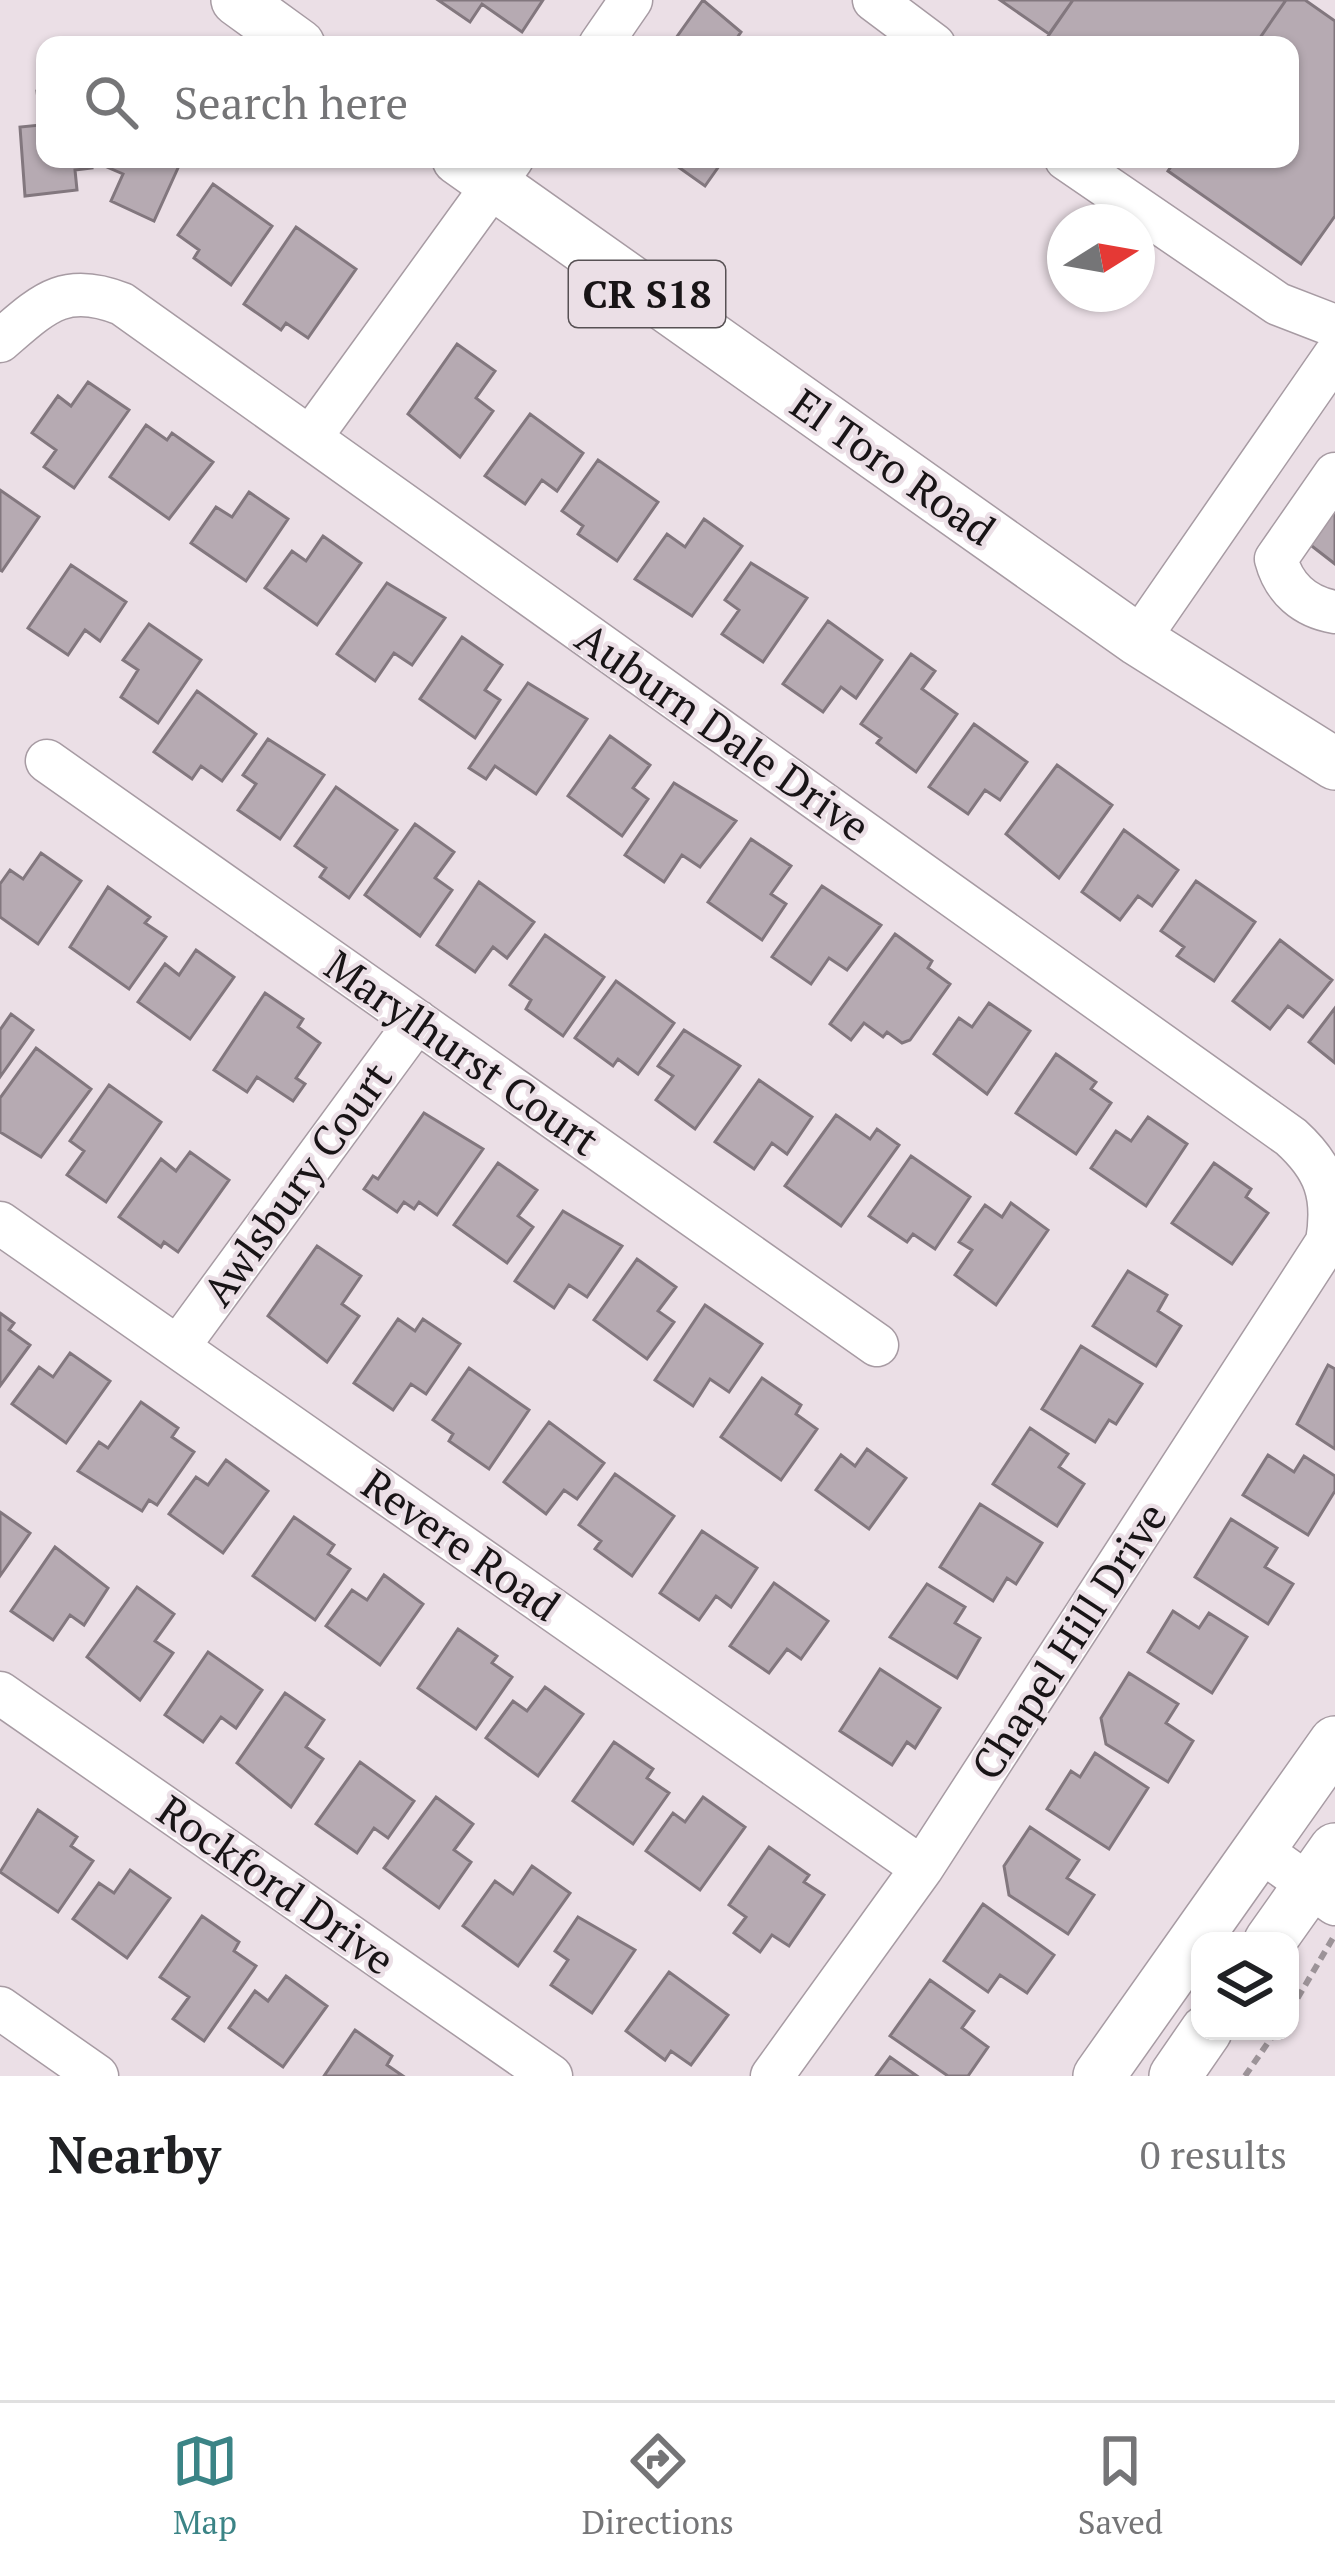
<!DOCTYPE html>
<style>
:root{--surface:#fff;--page:#f2f2f2;--text:#202124;--muted:#757577;--line:#e0e0e0;--accent:#3b8486}
body{margin:0;font-family:"PT Serif",serif;background:var(--page);color:var(--text)}
.controls{position:absolute;right:36px;bottom:36px;display:grid;overflow:hidden;border-radius:24px;box-shadow:0 3px 9px #0004}
.controls button{width:108px;height:108px;display:grid;place-items:center;padding:0;border:0;border-bottom:3px solid var(--line);background:var(--surface);color:var(--text);font:60px sans-serif}
.compass{position:absolute;left:1047px;top:204px;width:108px;height:108px;border-radius:50%;background:var(--surface);box-shadow:0 3px 9px #0004;rotate:79deg}
.list{margin:0;padding:0;list-style:none}
h2{display:flex;justify-content:space-between;align-items:center;height:156px;margin:0;padding:0 48px;font-size:51px}
h2 small{font-size:39px;font-weight:400;color:var(--muted)}
.icon{flex:none;width:66px;height:66px;fill:none;stroke:currentColor;stroke-width:2;stroke-linecap:round;stroke-linejoin:round}
.map{position:relative;flex:none;width:1335px;height:2076px;overflow:hidden}
.search{position:absolute;background:var(--surface);box-shadow:0 3px 9px #0004;left:36px;right:36px;top:36px;height:132px;display:flex;align-items:center;gap:30px;box-sizing:border-box;padding:0 42px;border-radius:24px;color:var(--muted);font-size:45px}
.sheet{height:324px;background:var(--surface)}
nav{display:flex;justify-content:space-around;align-items:center;box-sizing:border-box;height:168px;border-top:3px solid var(--line);background:var(--surface);font-size:33px;color:var(--muted)}
nav a{display:grid;justify-items:center;gap:6px}
nav .on{color:var(--accent)}
.map>svg:first-child{display:block}
</style>
<div class="map">
<svg width="1335" height="2076" viewBox="0 0 1335 2076">
<rect width="100%" height="100%" fill="#ebdfe6"/>
<path fill="#b6aab2" stroke="#82777e" stroke-width="3" d="M 438,0 L 543,0 L 522,32 L 482,4 L 470,22 Z
M 703,0 L 741,32 L 732,45 L 671,45 Z
M 1000,0 L 1073,0 L 1049,34 Z
M 1073,0 L 1286,0 L 1255,45 L 1042,45 Z
M 1286,0 L 1305,0 L 1335,21 L 1335,216 L 1301,264 L 1168,171 L 1176,159 L 1290,159 L 1290,45 L 1255,45 Z
M 45,90 L 45,159 L 91,159 L 92,168 L 75,170 L 77,190 L 25,196 L 20,127 L 41,125 L 37,91 Z
M 111,159 L 182,159 L 154,221 L 111,201 L 123,174 L 107,167 Z
M 667,159 L 724,159 L 705,186 Z
M 213,184 L 272,226 L 231,285 L 194,258 L 199,250 L 178,235 Z
M 296,227 L 356,269 L 308,338 L 286,323 L 281,330 L 244,304 Z
M 457,344 L 495,371 L 476,398 L 493,411 L 460,457 L 408,414 Z
M 88,382 L 129,410 L 74,488 L 44,467 L 56,450 L 32,433 L 58,396 L 71,406 Z
M 530,414 L 583,453 L 557,491 L 542,480 L 525,504 L 485,476 Z
M 146,425 L 167,440 L 172,433 L 213,462 L 169,519 L 110,477 Z
M 598,460 L 658,502 L 617,561 L 578,534 L 583,526 L 562,511 Z
M 0,490 L 39,517 L 2,571 L 0,570 Z
M 249,492 L 288,519 L 246,581 L 191,543 L 216,507 L 232,517 Z
M 1335,500 L 1335,564 L 1304,540 Z
M 704,519 L 742,546 L 692,616 L 635,579 L 667,534 L 685,547 Z
M 323,536 L 361,563 L 317,625 L 265,588 L 292,551 L 306,561 Z
M 751,563 L 807,598 L 763,662 L 722,634 L 739,610 L 725,600 Z
M 71,565 L 126,602 L 100,641 L 85,630 L 68,655 L 28,628 Z
M 387,583 L 445,618 L 412,665 L 394,653 L 375,681 L 337,654 Z
M 828,621 L 882,660 L 856,698 L 841,687 L 823,712 L 783,684 Z
M 149,624 L 201,660 L 158,723 L 121,697 L 138,670 L 123,660 Z
M 462,637 L 502,665 L 485,690 L 500,700 L 475,738 L 420,699 Z
M 911,654 L 935,671 L 922,689 L 957,714 L 916,772 L 877,743 L 881,738 L 861,724 Z
M 528,683 L 587,719 L 536,794 L 495,766 L 486,779 L 469,768 Z
M 197,691 L 256,734 L 222,781 L 201,766 L 192,779 L 154,752 Z
M 974,724 L 1027,762 L 1000,800 L 985,790 L 968,814 L 929,787 Z
M 610,736 L 650,765 L 633,788 L 648,799 L 622,836 L 568,796 Z
M 268,739 L 324,775 L 280,839 L 238,810 L 256,784 L 243,775 Z
M 1057,765 L 1112,805 L 1059,878 L 1006,834 Z
M 674,783 L 736,821 L 700,867 L 682,855 L 664,882 L 625,855 Z
M 336,787 L 397,830 L 349,898 L 320,877 L 326,868 L 295,846 Z
M 415,824 L 454,852 L 435,878 L 452,890 L 420,936 L 365,895 Z
M 1124,830 L 1178,870 L 1152,906 L 1138,896 L 1120,920 L 1082,892 Z
M 751,839 L 791,866 L 771,894 L 786,904 L 762,940 L 708,902 Z
M 41,853 L 81,881 L 38,944 L 0,917 L 0,884 L 10,870 L 23,879 Z
M 1196,881 L 1255,922 L 1214,981 L 1177,956 L 1184,947 L 1161,931 Z
M 479,882 L 534,922 L 507,958 L 493,947 L 475,972 L 437,945 Z
M 822,886 L 881,925 L 847,970 L 829,958 L 811,984 L 772,957 Z
M 108,887 L 150,917 L 145,923 L 166,937 L 129,989 L 70,947 Z
M 895,934 L 932,961 L 928,968 L 950,984 L 910,1040 L 902,1043 L 887,1032 L 883,1037 L 864,1023 L 851,1040 L 830,1024 Z
M 545,935 L 604,977 L 563,1036 L 526,1009 L 531,1000 L 510,985 Z
M 1280,940 L 1332,980 L 1303,1017 L 1288,1006 L 1270,1029 L 1233,1001 Z
M 196,950 L 234,977 L 190,1039 L 138,1002 L 165,964 L 179,975 Z
M 616,981 L 674,1023 L 638,1074 L 618,1059 L 613,1066 L 575,1038 Z
M 265,993 L 303,1019 L 298,1027 L 320,1043 L 296,1078 L 305,1084 L 293,1101 L 257,1077 L 247,1092 L 214,1070 Z
M 989,1003 L 1030,1031 L 987,1094 L 934,1054 L 959,1018 L 972,1027 Z
M 1335,1008 L 1335,1063 L 1309,1042 Z
M 11,1014 L 33,1030 L 0,1077 L 0,1030 Z
M 684,1030 L 740,1066 L 695,1129 L 656,1100 L 673,1076 L 658,1066 Z
M 36,1048 L 91,1089 L 41,1157 L 0,1132 L 0,1098 Z
M 1056,1054 L 1096,1082 L 1091,1089 L 1111,1103 L 1076,1154 L 1016,1113 Z
M 759,1080 L 812,1117 L 787,1154 L 772,1143 L 754,1169 L 715,1142 Z
M 109,1085 L 161,1122 L 106,1202 L 67,1175 L 84,1151 L 70,1141 Z
M 424,1113 L 483,1149 L 437,1215 L 419,1202 L 414,1209 L 404,1202 L 397,1212 L 364,1189 L 373,1176 L 378,1179 Z
M 836,1115 L 870,1139 L 877,1129 L 899,1145 L 841,1226 L 785,1186 Z
M 1148,1117 L 1187,1144 L 1146,1206 L 1091,1168 L 1116,1131 L 1131,1141 Z
M 190,1152 L 229,1180 L 178,1252 L 164,1242 L 161,1247 L 119,1217 L 161,1159 L 176,1171 Z
M 911,1156 L 970,1197 L 935,1249 L 913,1234 L 907,1242 L 869,1216 Z
M 498,1163 L 537,1190 L 518,1216 L 533,1227 L 507,1263 L 454,1225 Z
M 1214,1163 L 1251,1189 L 1246,1197 L 1268,1213 L 1232,1264 L 1172,1223 Z
M 1011,1203 L 1048,1230 L 996,1305 L 955,1275 L 972,1250 L 959,1242 L 985,1205 L 1002,1217 Z
M 563,1211 L 622,1246 L 587,1297 L 569,1285 L 554,1308 L 515,1281 Z
M 317,1246 L 361,1276 L 342,1304 L 359,1316 L 327,1362 L 268,1316 Z
M 637,1259 L 676,1287 L 658,1311 L 674,1322 L 647,1359 L 594,1320 Z
M 1128,1271 L 1167,1295 L 1158,1311 L 1181,1326 L 1156,1366 L 1093,1326 Z
M 705,1305 L 762,1344 L 729,1392 L 710,1379 L 693,1406 L 655,1380 Z
M 0,1313 L 14,1323 L 9,1330 L 30,1345 L 0,1386 Z
M 398,1319 L 415,1331 L 423,1319 L 460,1344 L 426,1394 L 411,1384 L 393,1410 L 354,1383 Z
M 1081,1346 L 1142,1384 L 1116,1424 L 1109,1420 L 1095,1442 L 1042,1409 Z
M 70,1353 L 110,1381 L 66,1443 L 12,1404 L 39,1367 L 53,1377 Z
M 1328,1365 L 1335,1369 L 1335,1449 L 1297,1424 Z
M 469,1368 L 529,1410 L 489,1469 L 449,1441 L 453,1434 L 433,1420 Z
M 762,1378 L 801,1405 L 796,1414 L 817,1429 L 781,1480 L 721,1437 Z
M 141,1402 L 178,1428 L 172,1437 L 194,1452 L 157,1505 L 149,1500 L 142,1511 L 78,1471 L 99,1442 L 108,1448 Z
M 549,1422 L 604,1463 L 577,1499 L 564,1490 L 546,1514 L 504,1482 Z
M 1030,1428 L 1068,1454 L 1059,1467 L 1084,1484 L 1057,1526 L 993,1484 Z
M 867,1449 L 906,1478 L 869,1529 L 816,1490 L 841,1455 L 855,1466 Z
M 1268,1455 L 1294,1472 L 1304,1456 L 1335,1476 L 1335,1491 L 1308,1535 L 1243,1495 Z
M 226,1460 L 268,1491 L 223,1553 L 169,1514 L 196,1477 L 208,1485 Z
M 615,1474 L 674,1516 L 632,1576 L 595,1549 L 601,1541 L 579,1525 Z
M 980,1504 L 1042,1543 L 1016,1584 L 1007,1578 L 993,1601 L 940,1567 Z
M 0,1512 L 30,1533 L 0,1576 Z
M 294,1517 L 334,1545 L 328,1554 L 350,1569 L 315,1620 L 253,1576 Z
M 1231,1519 L 1277,1548 L 1265,1567 L 1293,1584 L 1268,1624 L 1195,1577 Z
M 702,1531 L 757,1568 L 731,1607 L 716,1596 L 699,1620 L 660,1593 Z
M 55,1547 L 108,1588 L 84,1625 L 70,1615 L 53,1640 L 11,1611 Z
M 384,1575 L 423,1604 L 380,1665 L 326,1626 L 352,1590 L 367,1600 Z
M 774,1583 L 828,1621 L 801,1659 L 787,1649 L 769,1673 L 730,1646 Z
M 927,1584 L 965,1607 L 955,1623 L 980,1638 L 957,1678 L 890,1637 Z
M 137,1587 L 174,1614 L 155,1641 L 173,1653 L 140,1700 L 87,1657 Z
M 1173,1611 L 1199,1628 L 1209,1613 L 1247,1637 L 1212,1693 L 1148,1652 Z
M 458,1629 L 497,1656 L 492,1663 L 512,1677 L 476,1729 L 418,1688 Z
M 208,1652 L 262,1690 L 236,1728 L 221,1717 L 203,1742 L 165,1715 Z
M 880,1669 L 940,1708 L 915,1748 L 907,1742 L 892,1765 L 840,1731 Z
M 1129,1673 L 1178,1704 L 1166,1723 L 1193,1741 L 1168,1782 L 1106,1744 L 1101,1718 Z
M 545,1687 L 583,1714 L 538,1776 L 486,1738 L 513,1701 L 527,1711 Z
M 285,1693 L 324,1720 L 306,1747 L 323,1759 L 291,1807 L 237,1763 Z
M 614,1742 L 653,1769 L 647,1778 L 669,1793 L 633,1844 L 573,1801 Z
M 1095,1753 L 1148,1788 L 1109,1849 L 1047,1809 L 1071,1771 L 1080,1777 Z
M 360,1762 L 414,1801 L 388,1838 L 374,1828 L 357,1853 L 316,1824 Z
M 436,1797 L 473,1824 L 454,1850 L 471,1862 L 439,1908 L 384,1868 Z
M 703,1797 L 745,1827 L 700,1890 L 646,1851 L 673,1813 L 685,1822 Z
M 38,1810 L 77,1837 L 71,1846 L 93,1861 L 58,1912 L 0,1872 Z
M 1030,1827 L 1079,1860 L 1067,1878 L 1094,1895 L 1068,1934 L 1009,1895 L 1004,1866 Z
M 769,1847 L 809,1875 L 804,1882 L 824,1895 L 789,1946 L 772,1935 L 760,1952 L 734,1933 L 746,1917 L 729,1905 Z
M 532,1866 L 570,1893 L 518,1966 L 463,1926 L 495,1881 L 513,1894 Z
M 130,1870 L 170,1898 L 127,1958 L 73,1919 L 99,1883 L 114,1893 Z
M 983,1904 L 1054,1955 L 1027,1993 L 1000,1975 L 988,1992 L 944,1961 Z
M 202,1916 L 239,1942 L 234,1951 L 256,1966 L 204,2041 L 173,2019 L 189,1997 L 160,1977 Z
M 578,1917 L 635,1950 L 592,2013 L 551,1985 L 568,1960 L 555,1951 Z
M 669,1972 L 728,2015 L 691,2065 L 671,2051 L 665,2060 L 626,2031 Z
M 286,1976 L 327,2006 L 283,2067 L 229,2028 L 255,1991 L 268,2001 Z
M 930,1980 L 974,2011 L 962,2028 L 988,2047 L 968,2076 L 948,2076 L 890,2036 Z
M 355,2030 L 392,2056 L 387,2065 L 403,2076 L 324,2076 Z
M 890,2057 L 917,2076 L 876,2076 Z"/>
<g fill="none" stroke-linecap="round" stroke-linejoin="round">
<defs>
<path id="minor" d="M 874,0 L 934,45
M 600,45 L 631,0
M 1066,159 L 1278,304 L 1335,326
M 0,341 C 43,304 64,281 122,304 L 1291,1137 C 1325,1168 1335,1195 1327,1242 L 922,1868 L 772,2076
M 310,438 L 512,159
M 1335,474 L 1276,559 C 1284,589 1305,607 1335,612
M 1138,640 L 1335,355
M 47,761 L 877,1345
M 0,1223 L 922,1868
M 178,1347 L 417,1021
M 0,1693 L 551,2076
M 1260,1850 L 1335,1904
M 0,2008 L 97,2076"/>
<path id="major" d="M 237,0 L 299,45
M 458,159 L 1138,640 L 1335,764
M 1270,1941 L 1335,1849
M 1099,2076 L 1335,1742
M 1175,2076 L 1206,2031"/>
</defs>
<use href="#minor" stroke="#a79ba3" stroke-width="45"/>
<use href="#major" stroke="#a79ba3" stroke-width="54"/>
<path stroke="#9c9398" stroke-width="6" stroke-dasharray="9 6" stroke-linecap="butt" d="M 1290,2011 L 1333,1938
M 1245,2076 L 1276,2031"/>
<use href="#minor" stroke="#fff" stroke-width="42"/>
<use href="#major" stroke="#fff" stroke-width="51"/>
</g>
<g text-anchor="middle" stroke-width="9" stroke-linejoin="round" paint-order="stroke">
<rect fill="#ebdfe6" stroke="#575154" stroke-width="3" x="569" y="261" width="156" height="66" rx="9"/>
<g font-size="39" font-weight="bold" fill="#181416">
<text x="647" y="308">CR S18</text>
</g>
<g font-size="42" fill="#181416" stroke="#ebdfe6">
<text transform="translate(893 467) rotate(35)" y="15">El Toro Road</text>
<text transform="translate(723 732) rotate(35)" y="15">Auburn Dale Drive</text>
<text transform="translate(462 1053) rotate(35)" y="15">Marylhurst Court</text>
<text transform="translate(297 1184) rotate(-54)" y="15">Awlsbury Court</text>
<text transform="translate(461 1545) rotate(35)" y="15">Revere Road</text>
<text transform="translate(1069 1641) rotate(-57)" y="15">Chapel Hill Drive</text>
<text transform="translate(276 1885) rotate(35)" y="15">Rockford Drive</text>
</g>
</g>
</svg>
<div class="controls">
<button><svg class="icon" aria-label="layers" viewBox="0 0 24 24"><path d="M12 4l9 5-9 5-9-5zM3 14l9 5 9-5"/></svg></button>
</div>
<svg class="compass" viewBox="-18 -18 36 36"><path d="M0-13l5 13h-10z" fill="#e53935"/><path d="M0 13l5-13h-10z" fill="#757577"/></svg>
<div class="search"><svg class="icon" aria-label="search" viewBox="0 0 24 24"><circle cx="10" cy="10" r="6"/><path d="M15 15l6 6"/></svg>Search here</div>
</div>
<section class="sheet">
<h2>Nearby<small>0 results</small></h2>
<ul class="list">
</ul>
</section>
<nav>
<a class="on"><svg class="icon" aria-label="map" viewBox="0 0 24 24"><path d="M3 6l6-2 6 2 6-2v14l-6 2-6-2-6 2zM9 4v14M15 6v14"/></svg>Map</a>
<a><svg class="icon" aria-label="directions" viewBox="0 0 24 24"><path d="M12 3l9 9-9 9-9-9zM9 14v-3h6M13 9l2 2-2 2"/></svg>Directions</a>
<a><svg class="icon" aria-label="saved" viewBox="0 0 24 24"><path d="M7 4h10v16l-5-4-5 4z"/></svg>Saved</a>
</nav>
